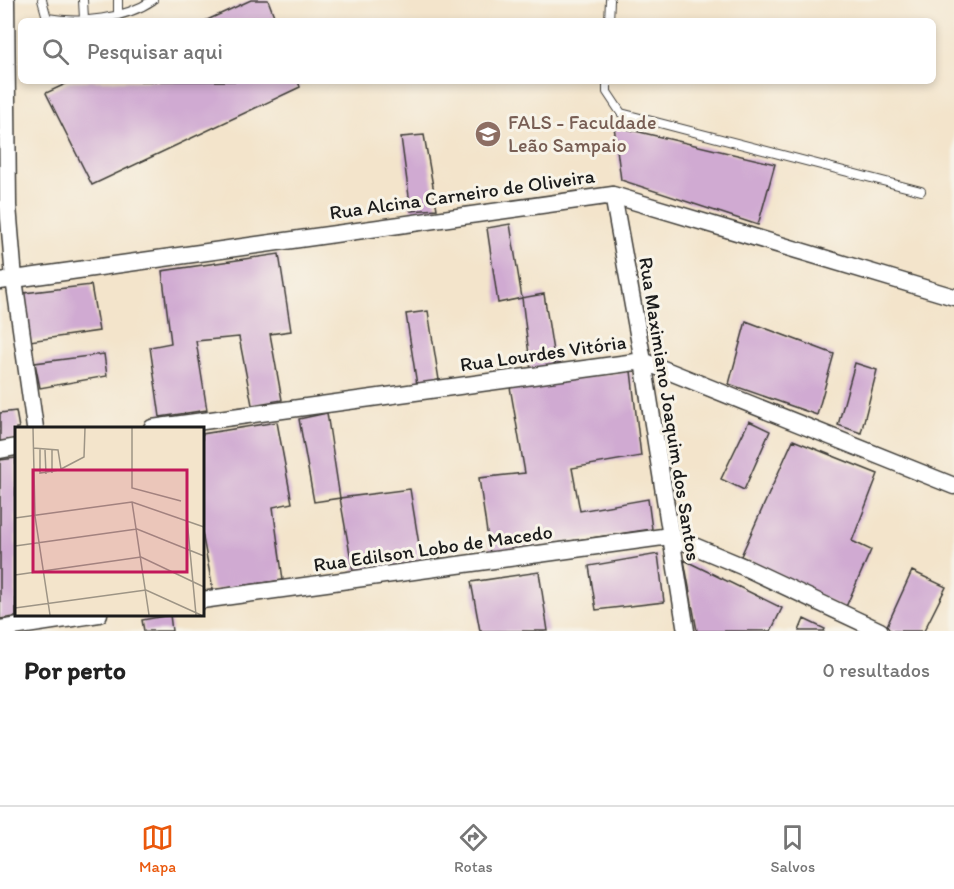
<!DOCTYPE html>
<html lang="pt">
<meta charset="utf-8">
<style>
:root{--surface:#fff;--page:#f2f2f2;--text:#222;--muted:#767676;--line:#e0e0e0;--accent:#ea580c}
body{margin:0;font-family:Itim,sans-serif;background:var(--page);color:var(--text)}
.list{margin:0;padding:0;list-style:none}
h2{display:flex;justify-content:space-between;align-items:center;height:78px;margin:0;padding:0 24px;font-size:26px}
h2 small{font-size:20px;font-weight:400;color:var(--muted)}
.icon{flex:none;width:33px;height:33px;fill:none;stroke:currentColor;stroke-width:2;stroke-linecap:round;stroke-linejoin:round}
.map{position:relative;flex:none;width:954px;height:631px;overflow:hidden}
.search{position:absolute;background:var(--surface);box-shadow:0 3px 9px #0003;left:18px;right:18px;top:18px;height:66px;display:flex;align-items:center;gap:15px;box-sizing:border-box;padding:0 21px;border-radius:9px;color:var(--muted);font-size:22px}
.sheet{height:174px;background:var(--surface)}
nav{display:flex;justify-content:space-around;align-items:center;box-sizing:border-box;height:84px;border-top:2px solid var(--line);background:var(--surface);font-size:16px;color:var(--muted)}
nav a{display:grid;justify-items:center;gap:3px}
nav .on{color:var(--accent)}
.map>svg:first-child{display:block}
</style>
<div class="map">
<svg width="954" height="631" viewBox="0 0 954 631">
<rect width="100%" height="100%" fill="#f7f3e8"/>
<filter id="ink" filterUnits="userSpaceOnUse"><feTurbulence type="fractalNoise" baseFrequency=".0167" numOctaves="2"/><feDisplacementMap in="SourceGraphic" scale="12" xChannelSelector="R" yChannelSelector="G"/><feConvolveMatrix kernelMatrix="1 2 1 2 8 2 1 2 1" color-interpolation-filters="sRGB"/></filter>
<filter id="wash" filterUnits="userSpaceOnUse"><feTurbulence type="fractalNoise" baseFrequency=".008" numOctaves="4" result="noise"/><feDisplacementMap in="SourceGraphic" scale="24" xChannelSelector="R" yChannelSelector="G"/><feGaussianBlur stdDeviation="1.35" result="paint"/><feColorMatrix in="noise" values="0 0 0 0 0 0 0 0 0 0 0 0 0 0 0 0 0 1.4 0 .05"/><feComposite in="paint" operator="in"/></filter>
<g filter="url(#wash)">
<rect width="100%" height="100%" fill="#f3e4cb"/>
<g id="blocks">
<path fill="#d0aad2" d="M 251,0 L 268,0 L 276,21 L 205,21 Z
M 72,81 L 298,81 L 300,87 L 92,185 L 46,93 Z
M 614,126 L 775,164 L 758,225 L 621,180 Z
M 424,135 L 437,209 L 411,211 L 401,137 Z
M 510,224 L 522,298 L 544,294 L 555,364 L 531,371 L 522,298 L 498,303 L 487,228 Z
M 279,254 L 291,331 L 270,334 L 282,400 L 252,405 L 239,337 L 196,341 L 207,410 L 160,417 L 150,347 L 171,343 L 162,271 Z
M 91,285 L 99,331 L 30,341 L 24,293 Z
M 428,311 L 439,380 L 417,385 L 406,314 Z
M 746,321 L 834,354 L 817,415 L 729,384 Z
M 104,354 L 107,376 L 40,388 L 35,363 Z
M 855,363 L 877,370 L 861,433 L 838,425 Z
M 631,371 L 641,456 L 572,468 L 580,511 L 648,499 L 652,529 L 490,553 L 479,478 L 525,473 L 510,387 Z
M 16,411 L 19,428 L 16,428 L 16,440 L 0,442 L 0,413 Z
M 327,413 L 340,498 L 314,502 L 299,419 Z
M 749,421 L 770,431 L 744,490 L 721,479 Z
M 277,422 L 292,503 L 273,507 L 283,580 L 213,590 L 202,533 L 202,434 Z
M 793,440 L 878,474 L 852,541 L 871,550 L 845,609 L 741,556 Z
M 16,458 L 16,615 L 22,616 L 0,619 L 0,460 Z
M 410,489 L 422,563 L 353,571 L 340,498 Z
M 658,554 L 664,602 L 596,610 L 589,566 Z
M 684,560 L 782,608 L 771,631 L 697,631 Z
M 912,571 L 946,587 L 924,631 L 892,631 L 886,628 Z
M 539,572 L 548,631 L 480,631 L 471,582 Z
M 170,615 L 172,631 L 144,631 L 142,620 Z
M 804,619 L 825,629 L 824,631 L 799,631 Z"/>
</g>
</g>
<g filter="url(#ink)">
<use href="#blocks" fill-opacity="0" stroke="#3c3a36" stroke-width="1.5"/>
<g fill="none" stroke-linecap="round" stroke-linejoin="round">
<defs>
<path id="service" d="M 42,0 L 47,18 C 80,24 125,19 153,0
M 83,0 L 84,19
M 118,15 L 118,0
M 609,21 L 610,0
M 607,81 L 607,92 L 621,113 L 921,191"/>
<path id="minor" d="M 6,0 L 8,206 L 14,279 L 35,428
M 613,195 L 643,361 L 686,631
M 0,281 L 613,195 L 954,297
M 152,428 L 643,361 L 954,486
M 0,450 L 16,447
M 202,600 L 670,536 L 744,567 L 880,631
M 0,629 L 99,614"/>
</defs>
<use href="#service" stroke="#3c3a36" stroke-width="10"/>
<use href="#minor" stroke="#3c3a36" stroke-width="19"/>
<use href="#service" stroke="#fff" stroke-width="8"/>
<use href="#minor" stroke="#fff" stroke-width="16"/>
</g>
</g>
<defs>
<symbol id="university-disc" viewBox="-11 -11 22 22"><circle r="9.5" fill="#8d6e63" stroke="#f7f3e8"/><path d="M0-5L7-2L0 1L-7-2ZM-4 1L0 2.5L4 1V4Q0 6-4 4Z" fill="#fff"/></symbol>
</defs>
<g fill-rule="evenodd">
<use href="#university-disc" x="473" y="119" width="30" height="30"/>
</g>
<g text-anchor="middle" stroke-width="6" stroke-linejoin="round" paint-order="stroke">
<g font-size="20" fill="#785e54" stroke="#f7f3e8" text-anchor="start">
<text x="508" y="129">FALS - Faculdade<tspan x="508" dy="23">Leão Sampaio</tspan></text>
</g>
<g font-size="20" fill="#1c1c1c" stroke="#f7f3e8">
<text transform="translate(462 194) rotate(-8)" y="7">Rua Alcina Carneiro de Oliveira</text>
<text transform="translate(543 353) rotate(-8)" y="7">Rua Lourdes Vitória</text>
<text transform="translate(670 409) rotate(81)" y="7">Rua Maximiano Joaquim dos Santos</text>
<text transform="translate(433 548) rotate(-8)" y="7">Rua Edilson Lobo de Macedo</text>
</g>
</g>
<g transform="translate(15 427)">
<rect width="189" height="189" fill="#f3e4cb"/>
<path fill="none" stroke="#9d9485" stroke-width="1.5" d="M 18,1 L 20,89 L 35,188M 117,1 L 117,61 L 166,74M 18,21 L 43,23 L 46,42 L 69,30 L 70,1M 25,22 L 25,46 L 44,43M 30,23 L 31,47M 37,46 L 37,22M 117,75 L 134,188M 0,91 L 117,75 L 189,100M 172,92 L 181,188M 0,119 L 122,102 L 189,129M 0,148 L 126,130 L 189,160M 0,181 L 131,163 L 186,188"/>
<path fill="#c2185b" fill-opacity="0.15" stroke="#c2185b" stroke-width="3" d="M 18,43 L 172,43 L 172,145 L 18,145 Z"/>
<rect width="189" height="189" fill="none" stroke="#1c1c1c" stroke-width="3"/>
</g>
</svg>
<div class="search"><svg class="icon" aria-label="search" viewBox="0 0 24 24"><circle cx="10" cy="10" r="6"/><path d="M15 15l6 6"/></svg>Pesquisar aqui</div>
</div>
<section class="sheet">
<h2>Por perto<small>0 resultados</small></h2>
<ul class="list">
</ul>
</section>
<nav>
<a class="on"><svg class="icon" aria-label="map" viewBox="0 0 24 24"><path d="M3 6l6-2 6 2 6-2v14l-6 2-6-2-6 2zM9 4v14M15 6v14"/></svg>Mapa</a>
<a><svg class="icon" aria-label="directions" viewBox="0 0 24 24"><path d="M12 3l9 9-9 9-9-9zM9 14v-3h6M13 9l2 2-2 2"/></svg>Rotas</a>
<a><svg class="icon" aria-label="saved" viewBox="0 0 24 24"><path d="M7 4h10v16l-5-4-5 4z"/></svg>Salvos</a>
</nav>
